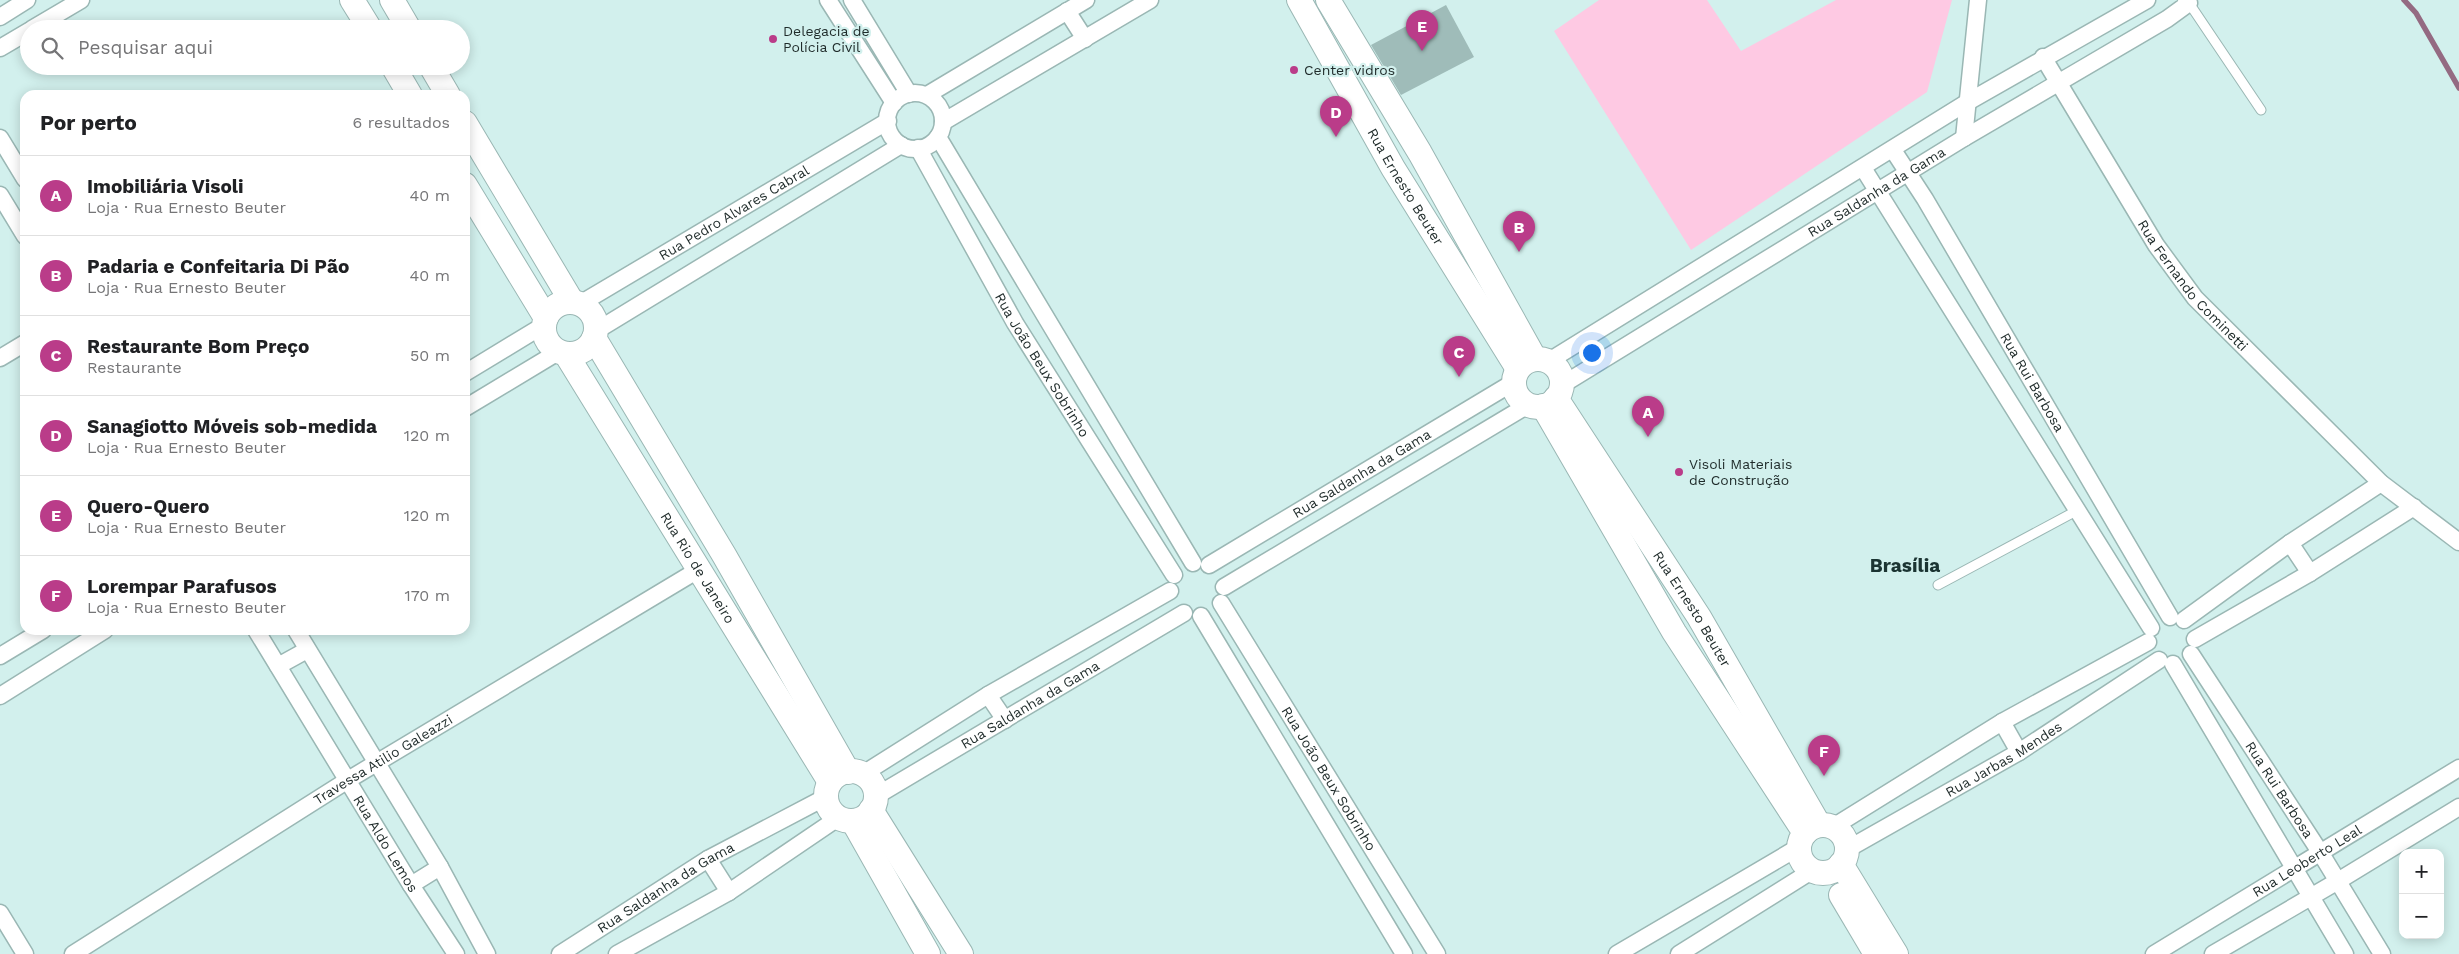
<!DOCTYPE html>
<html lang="pt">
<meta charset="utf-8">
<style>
:root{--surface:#fff;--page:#f2f2f2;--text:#202124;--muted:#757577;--line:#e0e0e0;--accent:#ba3c89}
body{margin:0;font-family:"Work Sans",sans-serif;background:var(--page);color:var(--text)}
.controls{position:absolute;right:15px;bottom:15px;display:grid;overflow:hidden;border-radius:10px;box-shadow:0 2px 12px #0003}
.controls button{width:45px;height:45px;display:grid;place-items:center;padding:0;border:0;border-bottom:1px solid var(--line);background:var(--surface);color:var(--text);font:25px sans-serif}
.you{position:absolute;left:1591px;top:352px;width:18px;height:18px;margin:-12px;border:4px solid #fff;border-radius:50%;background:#1a73e8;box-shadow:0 0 0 8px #1a73e833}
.badge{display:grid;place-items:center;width:32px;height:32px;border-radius:50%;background:var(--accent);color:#fff;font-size:16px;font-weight:700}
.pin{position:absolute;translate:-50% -41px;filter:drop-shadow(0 1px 2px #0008)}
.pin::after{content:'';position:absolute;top:26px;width:18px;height:15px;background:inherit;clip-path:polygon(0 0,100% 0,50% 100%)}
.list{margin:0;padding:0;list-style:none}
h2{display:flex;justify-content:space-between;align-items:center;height:65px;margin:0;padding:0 20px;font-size:21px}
h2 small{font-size:16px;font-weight:400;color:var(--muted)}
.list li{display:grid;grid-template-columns:32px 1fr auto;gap:15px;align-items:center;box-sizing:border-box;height:80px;padding:0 20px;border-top:1px solid var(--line)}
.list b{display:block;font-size:19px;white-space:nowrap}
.list p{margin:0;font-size:16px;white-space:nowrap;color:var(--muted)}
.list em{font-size:16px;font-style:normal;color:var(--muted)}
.icon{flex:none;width:28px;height:28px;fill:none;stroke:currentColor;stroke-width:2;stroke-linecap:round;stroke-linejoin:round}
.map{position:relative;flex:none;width:2459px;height:954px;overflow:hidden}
.search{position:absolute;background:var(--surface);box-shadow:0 2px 12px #0003;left:20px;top:20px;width:450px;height:55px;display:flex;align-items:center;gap:12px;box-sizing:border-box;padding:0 18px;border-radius:28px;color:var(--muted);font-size:19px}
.panel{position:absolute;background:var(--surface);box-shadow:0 2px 12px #0003;left:20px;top:90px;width:450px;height:545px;border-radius:15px}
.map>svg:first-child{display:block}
</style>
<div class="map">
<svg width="2459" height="954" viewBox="0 0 2459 954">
<rect width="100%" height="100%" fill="#d2f0ed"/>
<path fill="#fec9e3" d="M 1599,0 L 1707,0 L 1741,51 L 1836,0 L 1952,0 L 1927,92 L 1691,250 L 1554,31 Z"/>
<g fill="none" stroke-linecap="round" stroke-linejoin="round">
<path stroke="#946a82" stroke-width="5.5" d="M 2404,0 L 2416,13 L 2459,88"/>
</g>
<path fill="#9fbcb9" d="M 1446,5 L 1474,57 L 1401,95 L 1371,45 Z"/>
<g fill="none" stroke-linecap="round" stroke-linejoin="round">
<defs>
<path id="lane" d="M 2189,3 L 2261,110
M 1938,585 L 2078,510"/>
<g id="street">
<path d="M 828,0 L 894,103"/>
<path d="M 852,0 L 909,94"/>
<path d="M 1067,11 L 1085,39"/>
<path d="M 0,17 L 27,0"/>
<path d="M 32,29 L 81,0"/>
<path d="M 0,48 L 29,31"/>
<path id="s1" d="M 2043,57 L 2156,245 L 2195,298 L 2381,483 L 2459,542"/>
<circle cx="915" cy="121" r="28"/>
<path d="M 927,95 L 1086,0"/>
<path d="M 943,122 L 1150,0"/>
<path d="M 938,137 L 1193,563"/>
<path d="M 0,138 L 25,179"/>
<path d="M 1964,138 L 1978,0"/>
<path id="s2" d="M 918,148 L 1015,323 L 1174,575"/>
<path id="s3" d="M 1893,150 L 1925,199 L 2170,617"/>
<path d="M 1863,168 L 2151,628"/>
<path d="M 0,195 L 25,236"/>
<path id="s4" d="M 580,304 L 888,121"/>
<path d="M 596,331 L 901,145"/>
<path d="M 0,358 L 25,343"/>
<path d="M 1549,361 L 1966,103 L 2147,0"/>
<path d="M 465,373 L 544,325"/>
<path id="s5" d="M 1562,385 L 1964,138 L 2167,19 L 2189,3 L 2186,0"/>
<path d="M 465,408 L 558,352"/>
<path d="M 2290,543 L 2310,573"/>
<path id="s6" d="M 1209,565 L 1514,382"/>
<path d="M 1224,587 L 1528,405"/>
<path id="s7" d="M 1221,603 L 1437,954"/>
<path d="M 1201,616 L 1404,954"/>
<path d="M 2184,620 L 2290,543 L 2381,483"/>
<path id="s8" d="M 256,630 L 411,885 L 456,954"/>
<path d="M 296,630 L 440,867 L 487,954"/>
<path d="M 2195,639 L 2310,573 L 2414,507"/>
<path id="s9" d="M 2191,654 L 2320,852 L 2382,954"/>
<path d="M 0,656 L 43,630"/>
<path d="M 2173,664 L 2345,954"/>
<path d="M 278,666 L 307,650"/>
<path d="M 988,695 L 1005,720"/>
<path d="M 0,696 L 105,630"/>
<path d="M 2002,722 L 2019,752"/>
<path d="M 863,774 L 988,695 L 1170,591"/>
<path id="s10" d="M 876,796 L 1184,613"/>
<path d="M 1833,827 L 2002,722 L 2148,642"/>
<path id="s11" d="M 1846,850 L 2019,752 L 2159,660"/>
<path d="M 708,859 L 729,892"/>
<path d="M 411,885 L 440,867"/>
<path d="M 0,913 L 25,954"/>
<path id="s12" d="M 73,954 L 348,780 L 698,570"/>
<path id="s13" d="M 560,954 L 708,859 L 826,797"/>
<path d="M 617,954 L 729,892 L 838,818"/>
<path d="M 1617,954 L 1799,847"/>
<path d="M 1679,954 L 1813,870"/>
<path id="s14" d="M 2154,954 L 2459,768"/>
<path d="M 2213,954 L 2338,881 L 2459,807"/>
</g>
<g id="secondary">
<path d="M 352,0 L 370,29"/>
<path d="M 392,0 L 409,29"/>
<path id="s15" d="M 1299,0 L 1393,168 L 1518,369"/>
<path d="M 1328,0 L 1420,153 L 1535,359"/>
<path d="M 393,66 L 410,95"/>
<path d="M 431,66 L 448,95"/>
<path d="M 465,123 L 572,302"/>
<path d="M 465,185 L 546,318"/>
<circle cx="570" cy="328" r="26"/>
<path d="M 594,338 L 724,555 L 848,772"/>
<path id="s16" d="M 566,354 L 830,782"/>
<circle cx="1538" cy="383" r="24"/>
<path id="s17" d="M 1556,398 L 1699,617 L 1819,825"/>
<path d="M 1543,406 L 1674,632 L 1805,833"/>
<circle cx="851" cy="796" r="25"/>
<path d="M 871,810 L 961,954"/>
<path d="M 853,821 L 928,954"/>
<circle cx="1823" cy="849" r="24"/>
<path d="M 1841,864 L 1896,954"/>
<path d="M 1841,895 L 1876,954"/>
</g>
</defs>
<use href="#lane" stroke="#9ab7b4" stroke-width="11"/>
<use href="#street" stroke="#9ab7b4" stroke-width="19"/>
<use href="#secondary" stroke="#9ab7b4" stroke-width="26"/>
<use href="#lane" stroke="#fff" stroke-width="9"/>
<use href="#street" stroke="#fff" stroke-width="16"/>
<use href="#secondary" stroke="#fff" stroke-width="24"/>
</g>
<g fill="#ba3c89" stroke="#d2f0ed" stroke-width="2">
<circle cx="773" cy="39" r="5"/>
<circle cx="1294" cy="70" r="5"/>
<circle cx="1679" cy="472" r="5"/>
</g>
<g text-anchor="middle" stroke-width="4.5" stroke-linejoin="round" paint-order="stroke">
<g font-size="14" fill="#1f2b2a" stroke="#d2f0ed" text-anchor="start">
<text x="783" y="36">Delegacia de<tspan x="783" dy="16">Polícia Civil</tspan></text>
<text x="1304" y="75">Center vidros</text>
<text x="1689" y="469">Visoli Materiais<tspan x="1689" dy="16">de Construção</tspan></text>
</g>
<g font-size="14" fill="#1f2b2a" stroke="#d2f0ed">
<text dy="5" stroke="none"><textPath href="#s15" startOffset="215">Rua Ernesto Beuter</textPath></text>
<text dy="5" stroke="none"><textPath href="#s5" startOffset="369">Rua Saldanha da Gama</textPath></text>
<text dy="5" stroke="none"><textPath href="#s4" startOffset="179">Rua Pedro Alvares Cabral</textPath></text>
<text dy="5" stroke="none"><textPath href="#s1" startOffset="274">Rua Fernando Cominetti</textPath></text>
<text dy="5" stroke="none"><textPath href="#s2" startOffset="250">Rua João Beux Sobrinho</textPath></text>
<text dy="5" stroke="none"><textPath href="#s3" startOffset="271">Rua Rui Barbosa</textPath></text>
<text dy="5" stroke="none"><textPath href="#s6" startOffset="178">Rua Saldanha da Gama</textPath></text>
<text dy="5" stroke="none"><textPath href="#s16" startOffset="251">Rua Rio de Janeiro</textPath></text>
<text dy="5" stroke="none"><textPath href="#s17" startOffset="251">Rua Ernesto Beuter</textPath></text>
<text dy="5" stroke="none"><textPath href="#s10" startOffset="179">Rua Saldanha da Gama</textPath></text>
<text dy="5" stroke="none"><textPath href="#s11" startOffset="182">Rua Jarbas Mendes</textPath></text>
<text dy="5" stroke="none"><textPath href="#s12" startOffset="366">Travessa Atilio Galeazzi</textPath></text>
<text dy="5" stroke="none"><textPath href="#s7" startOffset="206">Rua João Beux Sobrinho</textPath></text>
<text dy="5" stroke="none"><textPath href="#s9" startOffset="162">Rua Rui Barbosa</textPath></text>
<text dy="5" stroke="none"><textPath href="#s8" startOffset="250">Rua Aldo Lemos</textPath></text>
<text dy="5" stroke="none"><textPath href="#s14" startOffset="179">Rua Leoberto Leal</textPath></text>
<text dy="5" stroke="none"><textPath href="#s13" startOffset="125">Rua Saldanha da Gama</textPath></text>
</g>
<g font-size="19" font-weight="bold" fill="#1b3432" stroke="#d2f0ed">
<text x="1905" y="572">Brasília</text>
</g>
</g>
</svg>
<div class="controls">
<button>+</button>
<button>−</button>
</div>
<div class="you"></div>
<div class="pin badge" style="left:1648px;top:437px">A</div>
<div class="pin badge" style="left:1519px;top:252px">B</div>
<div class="pin badge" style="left:1459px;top:377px">C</div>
<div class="pin badge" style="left:1336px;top:137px">D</div>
<div class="pin badge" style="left:1422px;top:51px">E</div>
<div class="pin badge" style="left:1824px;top:776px">F</div>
<div class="search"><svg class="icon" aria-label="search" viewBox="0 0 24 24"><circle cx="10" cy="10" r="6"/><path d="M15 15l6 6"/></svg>Pesquisar aqui</div>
<section class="panel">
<h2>Por perto<small>6 resultados</small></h2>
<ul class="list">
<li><span class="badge">A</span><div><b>Imobiliária Visoli</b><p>Loja · Rua Ernesto Beuter</p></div><em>40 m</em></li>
<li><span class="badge">B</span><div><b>Padaria e Confeitaria Di Pão</b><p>Loja · Rua Ernesto Beuter</p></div><em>40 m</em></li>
<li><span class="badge">C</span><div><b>Restaurante Bom Preço</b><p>Restaurante</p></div><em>50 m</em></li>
<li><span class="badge">D</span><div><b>Sanagiotto Móveis sob-medida</b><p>Loja · Rua Ernesto Beuter</p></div><em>120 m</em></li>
<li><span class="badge">E</span><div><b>Quero-Quero</b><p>Loja · Rua Ernesto Beuter</p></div><em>120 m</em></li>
<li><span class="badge">F</span><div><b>Lorempar Parafusos</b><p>Loja · Rua Ernesto Beuter</p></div><em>170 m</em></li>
</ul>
</section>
</div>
